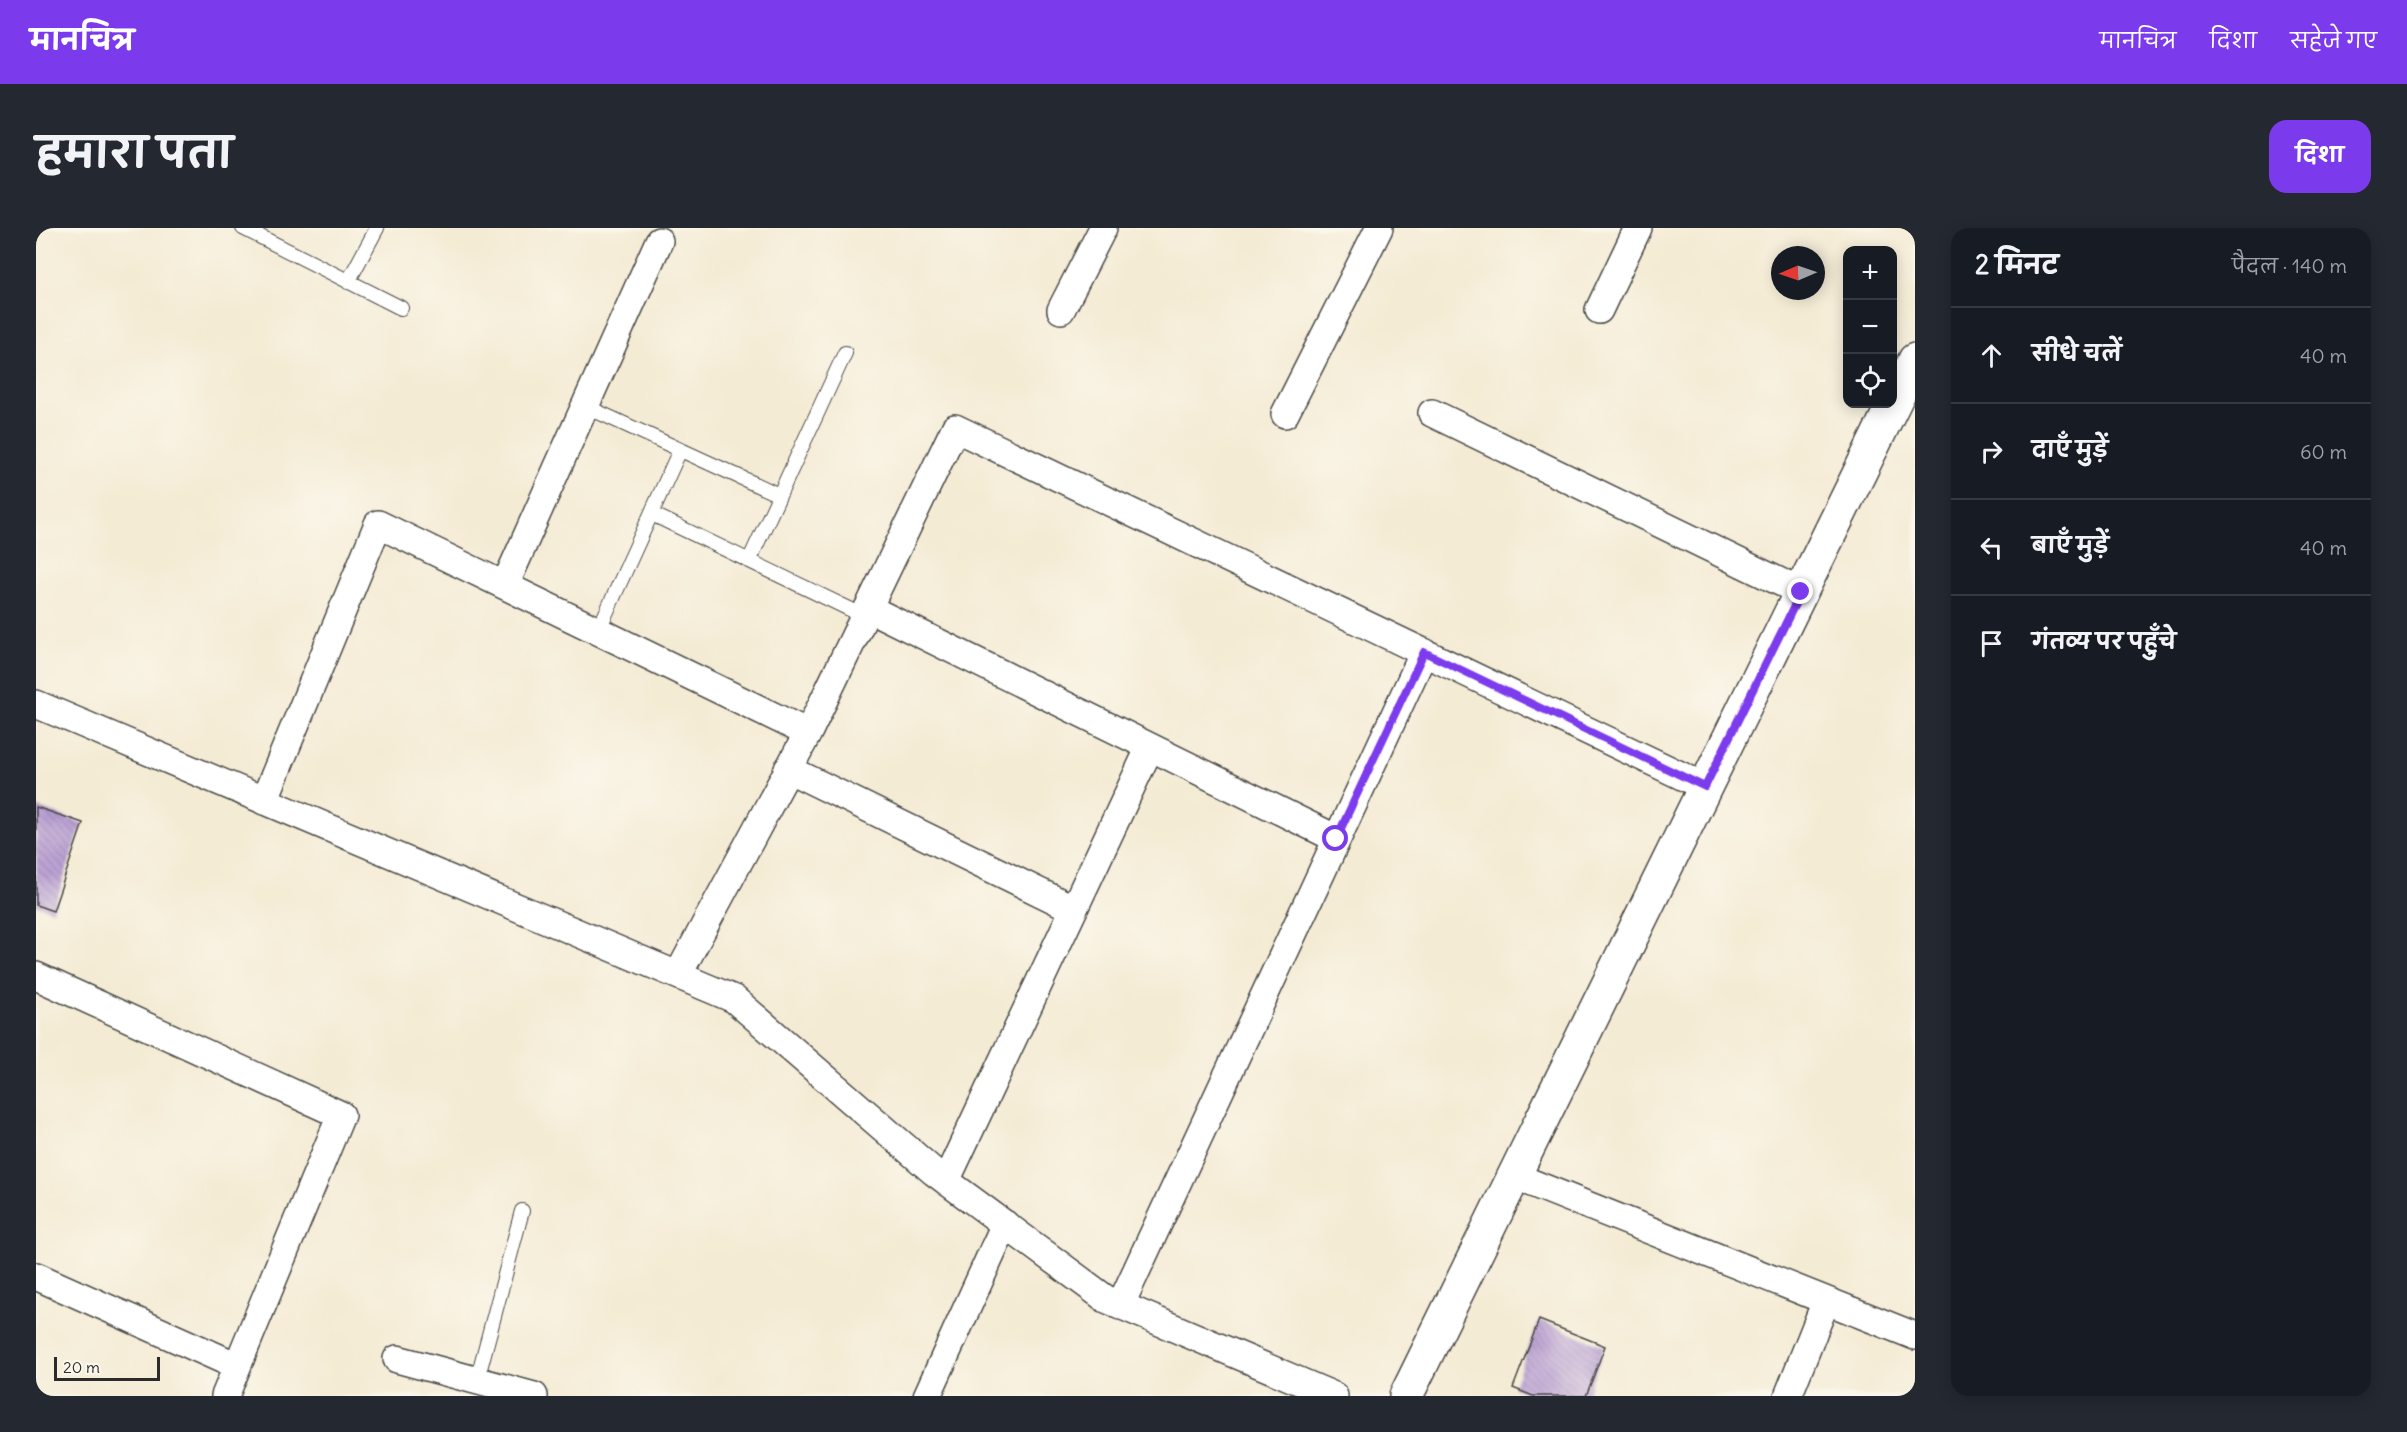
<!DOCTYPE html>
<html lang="hi">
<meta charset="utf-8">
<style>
:root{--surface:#171b24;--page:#242831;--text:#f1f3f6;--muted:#9ea1a6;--line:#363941;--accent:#7c3aed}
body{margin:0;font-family:Delius,"Playpen Sans Deva",sans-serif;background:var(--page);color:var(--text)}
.controls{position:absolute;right:18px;top:18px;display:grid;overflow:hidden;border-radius:12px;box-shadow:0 3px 15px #0003}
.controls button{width:54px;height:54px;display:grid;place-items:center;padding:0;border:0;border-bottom:2px solid var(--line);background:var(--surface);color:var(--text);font:30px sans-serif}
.compass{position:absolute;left:1735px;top:18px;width:54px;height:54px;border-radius:50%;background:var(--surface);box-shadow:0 3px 15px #0003;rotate:268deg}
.scale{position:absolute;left:18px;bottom:15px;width:106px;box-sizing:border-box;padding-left:6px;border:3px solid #2b2b2b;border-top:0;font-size:16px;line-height:21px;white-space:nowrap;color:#2b2b2b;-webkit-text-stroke:4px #fbf7ec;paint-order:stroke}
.stop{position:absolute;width:18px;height:18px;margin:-14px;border:4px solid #7c3aed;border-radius:50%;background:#fff}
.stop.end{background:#7c3aed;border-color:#fff;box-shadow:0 2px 6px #0008}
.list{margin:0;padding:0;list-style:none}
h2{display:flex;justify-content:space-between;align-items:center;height:78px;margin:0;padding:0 24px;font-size:26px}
h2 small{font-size:20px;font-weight:400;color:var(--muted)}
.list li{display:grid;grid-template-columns:39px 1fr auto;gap:18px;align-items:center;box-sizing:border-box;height:96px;padding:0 24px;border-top:2px solid var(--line)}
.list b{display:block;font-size:22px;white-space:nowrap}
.list em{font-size:20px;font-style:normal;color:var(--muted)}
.icon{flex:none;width:33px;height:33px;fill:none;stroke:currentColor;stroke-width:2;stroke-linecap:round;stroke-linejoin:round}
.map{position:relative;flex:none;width:1879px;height:1168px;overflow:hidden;border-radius:18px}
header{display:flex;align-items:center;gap:36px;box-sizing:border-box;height:84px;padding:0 30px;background:var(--accent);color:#fff}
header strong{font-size:28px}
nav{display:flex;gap:33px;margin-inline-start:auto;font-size:21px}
.intro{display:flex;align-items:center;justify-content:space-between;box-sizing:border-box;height:144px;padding:0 36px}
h1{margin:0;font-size:42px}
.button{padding:15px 27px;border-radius:18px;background:var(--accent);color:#fff;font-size:21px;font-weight:700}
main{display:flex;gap:36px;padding:0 36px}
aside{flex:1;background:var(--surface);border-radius:18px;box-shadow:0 3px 15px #0003}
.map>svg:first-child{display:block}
</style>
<header>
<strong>मानचित्र</strong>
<nav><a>मानचित्र</a><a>दिशा</a><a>सहेजे गए</a></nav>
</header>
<div class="intro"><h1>हमारा पता</h1><a class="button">दिशा</a></div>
<main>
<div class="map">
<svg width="1879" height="1168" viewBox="0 0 1879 1168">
<defs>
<pattern id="building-back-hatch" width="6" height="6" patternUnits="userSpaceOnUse" patternTransform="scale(1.5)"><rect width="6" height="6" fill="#b498d1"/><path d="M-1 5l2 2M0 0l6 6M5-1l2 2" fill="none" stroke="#937caa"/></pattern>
</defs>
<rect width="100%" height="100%" fill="#fbf7ec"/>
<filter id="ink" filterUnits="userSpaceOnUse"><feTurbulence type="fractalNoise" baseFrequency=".0167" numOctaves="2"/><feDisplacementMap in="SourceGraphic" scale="12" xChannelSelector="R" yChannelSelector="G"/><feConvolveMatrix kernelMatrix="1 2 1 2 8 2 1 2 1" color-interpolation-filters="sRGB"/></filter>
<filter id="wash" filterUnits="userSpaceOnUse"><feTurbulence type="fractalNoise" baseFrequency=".008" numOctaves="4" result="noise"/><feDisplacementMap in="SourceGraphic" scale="24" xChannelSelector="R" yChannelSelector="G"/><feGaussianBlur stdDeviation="1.35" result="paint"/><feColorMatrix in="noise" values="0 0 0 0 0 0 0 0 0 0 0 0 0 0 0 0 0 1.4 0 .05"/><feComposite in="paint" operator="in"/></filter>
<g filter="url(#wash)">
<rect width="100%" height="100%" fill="#f4ebd4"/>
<g id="blocks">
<path fill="url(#building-back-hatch)" d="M 0,579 L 47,595 L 17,683 L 0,677 Z
M 1503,1092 L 1569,1118 L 1550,1168 L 1497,1168 L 1477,1160 Z"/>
</g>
</g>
<g filter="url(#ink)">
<use href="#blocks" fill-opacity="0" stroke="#494844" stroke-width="1.5"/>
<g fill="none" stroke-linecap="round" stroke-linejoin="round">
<defs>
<path id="lane" d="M 207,0 L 365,80
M 312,54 L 341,0
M 549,178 L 743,267
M 616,286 L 828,388
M 713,333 L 809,125
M 562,403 L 644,222
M 441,1152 L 486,983"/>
<path id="street" d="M 1025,82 L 1067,0
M 1563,82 L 1602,0
M 1396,185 L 1765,364
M 1249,186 L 1343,0
M 469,357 L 623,13
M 832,380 L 1301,611
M 0,476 L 698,771 L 898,944 L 1070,1071 L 1298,1168
M 752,541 L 1038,681
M 228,573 L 342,296 L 772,505
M 642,747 L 772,505 L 919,200 L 1669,559
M 0,748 L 305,887 L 189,1168
M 1478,948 L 1879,1108
M 910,953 L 1114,519
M 0,1048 L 201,1138
M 1084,1078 L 1388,424
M 361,1131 L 498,1168
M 891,1168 L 969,996
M 1752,1168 L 1790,1073"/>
<path id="secondary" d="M 1370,1168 L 1879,132"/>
</defs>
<use href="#lane" stroke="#494844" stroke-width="16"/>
<use href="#street" stroke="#494844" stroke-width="30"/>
<use href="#secondary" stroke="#494844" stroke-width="36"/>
<use href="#lane" stroke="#fff" stroke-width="14"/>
<use href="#street" stroke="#fff" stroke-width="27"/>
<use href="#secondary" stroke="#fff" stroke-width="33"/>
</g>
</g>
<g fill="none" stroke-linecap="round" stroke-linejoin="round" filter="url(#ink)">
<path stroke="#7c3aed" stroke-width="8" d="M 1300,611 L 1388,424 L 1669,559 L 1765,364"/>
</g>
</svg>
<div class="controls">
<button>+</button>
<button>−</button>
<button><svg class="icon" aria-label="locate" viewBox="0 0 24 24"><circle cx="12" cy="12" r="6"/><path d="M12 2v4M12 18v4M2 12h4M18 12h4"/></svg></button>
</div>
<svg class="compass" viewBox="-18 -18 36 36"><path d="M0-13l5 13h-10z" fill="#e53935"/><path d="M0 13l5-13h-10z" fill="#9ea1a6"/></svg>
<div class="scale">20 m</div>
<div class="stop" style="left:1300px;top:611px"></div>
<div class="stop end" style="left:1765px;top:364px"></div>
</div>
<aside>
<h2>2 मिनट<small>पैदल · 140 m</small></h2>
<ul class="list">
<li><svg class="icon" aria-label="ahead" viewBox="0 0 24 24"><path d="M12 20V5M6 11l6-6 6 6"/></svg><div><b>सीधे चलें</b></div><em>40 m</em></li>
<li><svg class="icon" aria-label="right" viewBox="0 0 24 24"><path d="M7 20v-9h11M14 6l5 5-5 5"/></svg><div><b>दाएँ मुड़ें</b></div><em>60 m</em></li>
<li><svg class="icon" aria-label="left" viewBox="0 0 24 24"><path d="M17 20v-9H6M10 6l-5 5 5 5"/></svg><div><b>बाएँ मुड़ें</b></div><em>40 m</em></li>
<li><svg class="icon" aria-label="arrive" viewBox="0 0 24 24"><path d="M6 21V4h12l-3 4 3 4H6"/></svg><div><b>गंतव्य पर पहुँचे</b></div></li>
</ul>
</aside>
</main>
